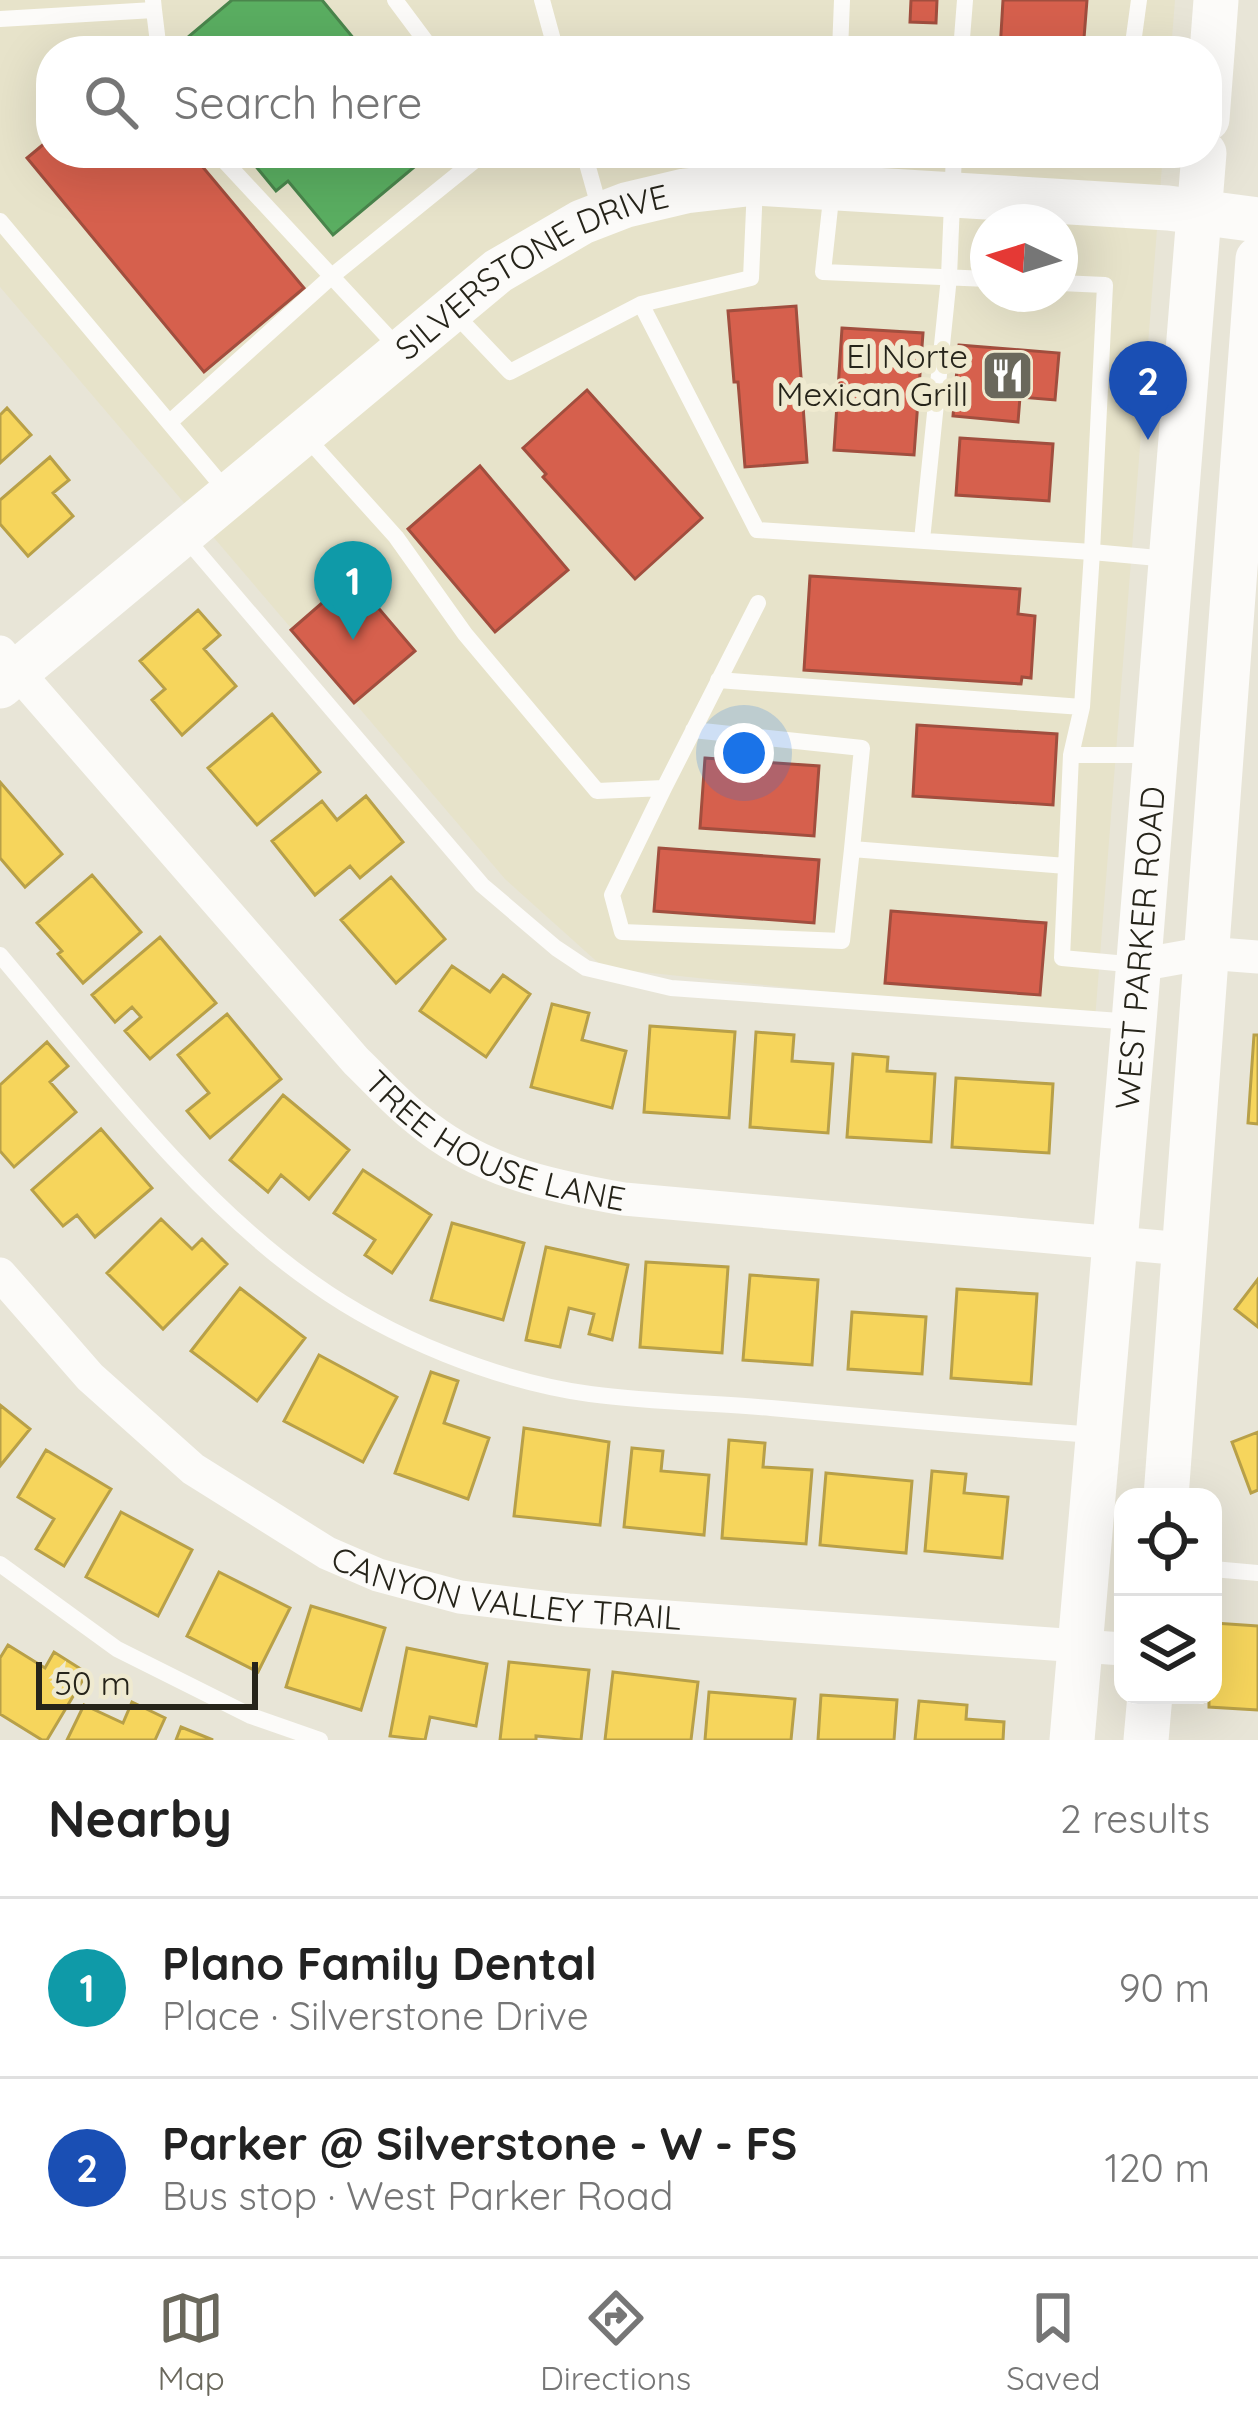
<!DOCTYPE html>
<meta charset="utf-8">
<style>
:root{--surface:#fff;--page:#f6f6f6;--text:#222;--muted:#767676;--line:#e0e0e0;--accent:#6a685c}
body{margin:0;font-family:Quicksand,sans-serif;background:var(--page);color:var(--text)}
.controls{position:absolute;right:36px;bottom:36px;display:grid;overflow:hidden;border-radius:24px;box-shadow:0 12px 48px #0002}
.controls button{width:108px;height:108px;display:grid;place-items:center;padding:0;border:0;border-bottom:3px solid var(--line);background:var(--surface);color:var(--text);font:60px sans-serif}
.compass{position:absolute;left:970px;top:204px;width:108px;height:108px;border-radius:50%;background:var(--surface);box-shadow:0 12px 48px #0002;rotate:274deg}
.scale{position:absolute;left:36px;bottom:30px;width:222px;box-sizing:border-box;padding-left:12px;border:6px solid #26241a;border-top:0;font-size:33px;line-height:42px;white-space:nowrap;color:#26241a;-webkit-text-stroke:9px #efead0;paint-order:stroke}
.you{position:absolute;left:744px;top:753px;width:42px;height:42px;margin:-30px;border:9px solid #fff;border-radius:50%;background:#1a73e8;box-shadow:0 0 0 18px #1a73e833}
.badge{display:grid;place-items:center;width:78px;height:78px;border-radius:50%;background:var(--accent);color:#fff;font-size:39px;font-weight:700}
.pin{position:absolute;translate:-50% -99px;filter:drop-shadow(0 3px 6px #0008)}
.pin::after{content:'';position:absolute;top:63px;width:42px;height:36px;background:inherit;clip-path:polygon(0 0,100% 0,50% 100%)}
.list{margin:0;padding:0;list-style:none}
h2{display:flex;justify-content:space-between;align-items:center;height:156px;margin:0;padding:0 48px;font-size:51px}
h2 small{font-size:39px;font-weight:400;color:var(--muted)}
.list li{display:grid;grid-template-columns:78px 1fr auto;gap:36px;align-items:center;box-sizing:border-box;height:180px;padding:0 48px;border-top:3px solid var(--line)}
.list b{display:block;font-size:45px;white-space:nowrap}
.list p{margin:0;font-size:39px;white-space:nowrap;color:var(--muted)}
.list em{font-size:39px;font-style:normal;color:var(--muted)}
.icon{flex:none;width:66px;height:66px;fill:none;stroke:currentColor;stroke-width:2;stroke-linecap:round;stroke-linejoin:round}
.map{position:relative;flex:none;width:1258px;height:1740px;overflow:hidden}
.search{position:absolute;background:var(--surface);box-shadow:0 12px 48px #0002;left:36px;right:36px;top:36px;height:132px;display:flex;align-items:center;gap:30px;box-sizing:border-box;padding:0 42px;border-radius:48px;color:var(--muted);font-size:45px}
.sheet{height:516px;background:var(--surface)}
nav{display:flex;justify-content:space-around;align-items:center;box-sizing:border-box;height:168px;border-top:3px solid var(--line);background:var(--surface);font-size:33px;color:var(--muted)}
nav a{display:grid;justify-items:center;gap:6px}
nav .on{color:var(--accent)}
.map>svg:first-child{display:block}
</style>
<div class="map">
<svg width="1258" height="1740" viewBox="0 0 1258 1740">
<rect width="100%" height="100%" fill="#e8e5d7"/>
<path fill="#e7e3ca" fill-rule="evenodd" d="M 0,0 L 1175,0 L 1171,51 L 51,51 L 51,153 L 1163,153 L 1095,1020 L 604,968 L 505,879 L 0,287 ZM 988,222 L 1060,222 L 1060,294 L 988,294 Z"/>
<path fill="#f6d55c" stroke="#b8a048" stroke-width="3" d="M 7,408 L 31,435 L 0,463 L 0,415 Z
M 50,457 L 69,480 L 53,493 L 73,516 L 28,556 L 0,524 L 0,500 Z
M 198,610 L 220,635 L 204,649 L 236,686 L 182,735 L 152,700 L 165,689 L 140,661 Z
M 272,714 L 320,772 L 257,825 L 208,768 Z
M 0,782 L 62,854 L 25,887 L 0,858 Z
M 366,796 L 403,842 L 360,878 L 350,866 L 315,895 L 272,841 L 322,801 L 337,820 Z
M 92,875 L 141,932 L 83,983 L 58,954 L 62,951 L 37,923 Z
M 391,877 L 445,939 L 396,983 L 341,920 Z
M 160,937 L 216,1003 L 150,1059 L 125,1031 L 141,1017 L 132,1007 L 115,1022 L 92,995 Z
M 452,966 L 490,992 L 503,975 L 530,994 L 486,1057 L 420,1011 Z
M 552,1004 L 589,1013 L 582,1040 L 626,1051 L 612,1108 L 531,1087 Z
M 227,1014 L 281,1079 L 210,1138 L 187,1111 L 209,1093 L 178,1055 Z
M 650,1026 L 735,1032 L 729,1118 L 644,1112 Z
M 756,1032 L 794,1035 L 792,1061 L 833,1064 L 828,1133 L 750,1127 Z
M 1254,1035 L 1258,1035 L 1258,1124 L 1248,1123 Z
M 47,1042 L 68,1066 L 50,1082 L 76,1112 L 14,1167 L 0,1151 L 0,1085 Z
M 853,1054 L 888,1057 L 887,1071 L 935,1074 L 931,1142 L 847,1137 Z
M 956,1078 L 1053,1084 L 1049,1153 L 952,1147 Z
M 283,1095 L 349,1150 L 309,1199 L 281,1175 L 268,1192 L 230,1160 Z
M 101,1129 L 152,1188 L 95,1237 L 77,1215 L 63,1226 L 32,1190 Z
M 363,1170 L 431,1215 L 392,1273 L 365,1255 L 375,1240 L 334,1213 Z
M 161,1219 L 192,1249 L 202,1239 L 227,1264 L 163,1329 L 107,1273 Z
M 452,1223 L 524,1243 L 503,1320 L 431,1300 Z
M 546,1247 L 628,1265 L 612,1340 L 589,1334 L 594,1314 L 569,1308 L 560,1347 L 526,1340 Z
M 646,1262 L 728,1267 L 722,1353 L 640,1347 Z
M 750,1275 L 818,1280 L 812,1365 L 743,1360 Z
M 1258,1279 L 1258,1327 L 1235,1309 Z
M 240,1288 L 305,1338 L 257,1401 L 191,1351 Z
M 957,1289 L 1037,1294 L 1031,1384 L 951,1378 Z
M 852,1312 L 926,1317 L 922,1374 L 848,1369 Z
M 319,1355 L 397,1397 L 363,1462 L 284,1421 Z
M 431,1372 L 458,1381 L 444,1423 L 489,1438 L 468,1499 L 395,1473 Z
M 0,1405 L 30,1429 L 0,1466 Z
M 524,1428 L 609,1442 L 600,1525 L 514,1516 Z
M 1258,1432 L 1258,1490 L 1251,1493 L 1232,1442 Z
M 729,1440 L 765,1443 L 763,1467 L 812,1470 L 806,1544 L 722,1538 Z
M 632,1448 L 663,1451 L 661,1471 L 709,1475 L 704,1535 L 624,1527 Z
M 46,1450 L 111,1489 L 64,1566 L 36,1549 L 54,1519 L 18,1497 Z
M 932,1471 L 966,1474 L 964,1493 L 1008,1497 L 1002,1558 L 925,1551 Z
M 826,1473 L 912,1481 L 906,1553 L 820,1545 Z
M 121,1512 L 192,1550 L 158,1616 L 86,1577 Z
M 219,1572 L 290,1608 L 258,1672 L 187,1636 Z
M 311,1606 L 385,1628 L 361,1710 L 286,1687 Z
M 1214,1623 L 1258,1626 L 1258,1710 L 1209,1707 L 1209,1695 L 1213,1695 Z
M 8,1645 L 45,1668 L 54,1652 L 87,1673 L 47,1740 L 42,1740 L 0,1714 L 0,1658 Z
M 407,1648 L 487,1664 L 476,1726 L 430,1717 L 425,1740 L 390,1736 Z
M 509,1662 L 589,1670 L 581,1740 L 536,1736 L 536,1740 L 500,1740 Z
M 613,1672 L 698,1682 L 691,1740 L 605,1740 Z
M 709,1692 L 795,1699 L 791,1740 L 705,1740 Z
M 821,1695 L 897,1700 L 894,1740 L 818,1740 Z
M 919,1701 L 967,1705 L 966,1719 L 1004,1722 L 1003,1740 L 915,1740 Z
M 132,1702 L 165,1718 L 155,1740 L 67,1740 L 84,1705 L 123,1723 Z
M 181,1727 L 213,1740 L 176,1740 Z"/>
<path fill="#d6604d" stroke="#a14e3e" stroke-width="3" d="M 911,0 L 937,0 L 936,23 L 910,22 Z
M 1003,0 L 1087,0 L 1083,51 L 1000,51 Z
M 51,138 L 51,153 L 191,153 L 304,288 L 204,372 L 27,158 Z
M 796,306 L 807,462 L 745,467 L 738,382 L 734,382 L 728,311 Z
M 842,328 L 923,333 L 914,455 L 834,450 Z
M 959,345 L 1059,353 L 1055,400 L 1020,397 L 1018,422 L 953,416 Z
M 587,390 L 702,518 L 635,579 L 543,477 L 546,474 L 523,448 Z
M 960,438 L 1053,444 L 1049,501 L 956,495 Z
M 480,466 L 568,570 L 495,632 L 408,529 Z
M 810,576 L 1020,589 L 1018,614 L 1035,616 L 1031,678 L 1022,677 L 1021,684 L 804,670 Z
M 352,577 L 415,651 L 354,703 L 291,630 Z
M 917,725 L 1057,734 L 1053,805 L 913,796 Z
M 705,758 L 819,766 L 814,836 L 700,828 Z
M 659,848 L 819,860 L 814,923 L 654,911 Z
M 891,911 L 1046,923 L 1040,995 L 885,983 Z"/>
<path fill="#5aae61" stroke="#4a854c" stroke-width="3" d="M 232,0 L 322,0 L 364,51 L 178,51 L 175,48 Z
M 245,153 L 431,153 L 333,235 L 288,181 L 276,191 Z"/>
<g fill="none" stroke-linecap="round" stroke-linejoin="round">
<path stroke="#fcfbf9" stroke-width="16" d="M 395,0 L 433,51
M 542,0 L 556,51
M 154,10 L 159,51
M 0,19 L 154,10 L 153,0
M 840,51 L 842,0
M 961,51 L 965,0
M 1132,51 L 1139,0
M 217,153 L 401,351
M 584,153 L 600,210
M 836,153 L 823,272 L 988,279
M 0,221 L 229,494
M 641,304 L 757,530 L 1092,552 L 1105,285 L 1060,283
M 452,311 L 510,372 L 641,304 L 751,278 L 755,186
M 170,422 L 332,276 L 484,153
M 306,437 L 396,537 L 465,634 L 597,791 L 664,788 L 612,895 L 622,932 L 842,941 L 852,849 L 1066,866
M 183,535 L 482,885 L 556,948 L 586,968 L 671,988 L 1133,1022
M 922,540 L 949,277 L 954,153
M 718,680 L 1082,707 L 1071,755
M 1082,707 L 1092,552 L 1169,559
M 693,730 L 862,748 L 852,849
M 661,794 L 758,603
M 0,955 C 95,1067 193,1199 313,1283 C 390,1338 497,1381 590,1394 C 651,1402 711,1403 771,1408 C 880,1418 989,1428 1098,1435
M 1138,965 L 1062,958 L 1071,755 L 1156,755
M 0,1564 L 117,1649 L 251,1716 L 320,1740
M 1213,1569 L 1258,1573"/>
<g stroke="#fcfbf9" stroke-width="33">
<path id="s1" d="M 0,652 L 356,1061 C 376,1080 395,1102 417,1119 C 479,1171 546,1185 624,1199 L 1184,1249"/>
<path d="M 1139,965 L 1206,953 L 1258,957"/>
<path id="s2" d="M 0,1274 L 90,1377 L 193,1469 L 327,1553 L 378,1575 L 460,1597 L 568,1610 L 1123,1649"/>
</g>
<g stroke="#fcfbf9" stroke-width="45">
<path d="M 1207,119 L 1216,0"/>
<path id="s3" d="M 0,686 L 498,271 L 582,222 L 626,205 L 685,191 L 756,183 L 1168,208 L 1258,220"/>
<path d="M 1166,1497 L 1258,259"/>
<path id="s4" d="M 1072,1740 L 1134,1022 L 1204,153"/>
<path d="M 1146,1740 L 1150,1695"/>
</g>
</g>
<defs>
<symbol id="restaurant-square" viewBox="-11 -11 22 22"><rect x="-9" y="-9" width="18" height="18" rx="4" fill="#6a685c" stroke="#efead0"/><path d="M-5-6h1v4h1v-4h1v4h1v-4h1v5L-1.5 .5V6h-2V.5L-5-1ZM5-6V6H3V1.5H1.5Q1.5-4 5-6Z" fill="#fff"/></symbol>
</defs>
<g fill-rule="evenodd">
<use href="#restaurant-square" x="978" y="346" width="59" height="59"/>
</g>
<g text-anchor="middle" stroke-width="12" stroke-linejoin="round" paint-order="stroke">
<g font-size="33" fill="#26241a" stroke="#efead0">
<text dy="12" stroke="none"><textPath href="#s3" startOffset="678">SILVERSTONE DRIVE</textPath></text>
<text dy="12" stroke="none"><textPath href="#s4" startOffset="795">WEST PARKER ROAD</textPath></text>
<text dy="12" stroke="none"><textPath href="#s1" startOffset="708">TREE HOUSE LANE</textPath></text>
<text dy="12" stroke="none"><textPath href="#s2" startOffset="618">CANYON VALLEY TRAIL</textPath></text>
</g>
<g font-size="33" fill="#26241a" stroke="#efead0" text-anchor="end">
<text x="968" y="368">El Norte<tspan x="968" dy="38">Mexican Grill</tspan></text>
</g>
</g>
</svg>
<div class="controls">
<button><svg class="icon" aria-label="locate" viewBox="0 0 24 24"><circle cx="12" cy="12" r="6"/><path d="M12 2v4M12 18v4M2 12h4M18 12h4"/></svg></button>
<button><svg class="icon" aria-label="layers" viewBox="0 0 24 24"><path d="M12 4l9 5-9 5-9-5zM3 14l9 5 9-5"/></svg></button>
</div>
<svg class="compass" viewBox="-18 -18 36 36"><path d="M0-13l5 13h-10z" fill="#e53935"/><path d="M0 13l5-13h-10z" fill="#767676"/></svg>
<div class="scale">50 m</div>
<div class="you"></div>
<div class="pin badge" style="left:353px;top:640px;background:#0f9aa8">1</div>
<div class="pin badge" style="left:1148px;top:440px;background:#1a4fb4">2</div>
<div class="search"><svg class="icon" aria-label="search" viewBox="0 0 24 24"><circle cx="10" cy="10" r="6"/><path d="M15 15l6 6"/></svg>Search here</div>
</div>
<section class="sheet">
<h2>Nearby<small>2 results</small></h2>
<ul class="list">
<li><span class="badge" style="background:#0f9aa8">1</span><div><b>Plano Family Dental</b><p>Place · Silverstone Drive</p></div><em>90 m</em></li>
<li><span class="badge" style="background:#1a4fb4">2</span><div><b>Parker @ Silverstone - W - FS</b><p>Bus stop · West Parker Road</p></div><em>120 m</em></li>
</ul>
</section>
<nav>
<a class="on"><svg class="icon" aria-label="map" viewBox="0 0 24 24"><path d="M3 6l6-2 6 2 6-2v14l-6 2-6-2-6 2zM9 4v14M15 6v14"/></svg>Map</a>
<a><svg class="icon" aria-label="directions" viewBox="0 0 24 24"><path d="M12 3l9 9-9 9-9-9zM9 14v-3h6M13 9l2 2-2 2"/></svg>Directions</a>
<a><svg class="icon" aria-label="saved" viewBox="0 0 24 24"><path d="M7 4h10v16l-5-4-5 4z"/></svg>Saved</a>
</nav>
